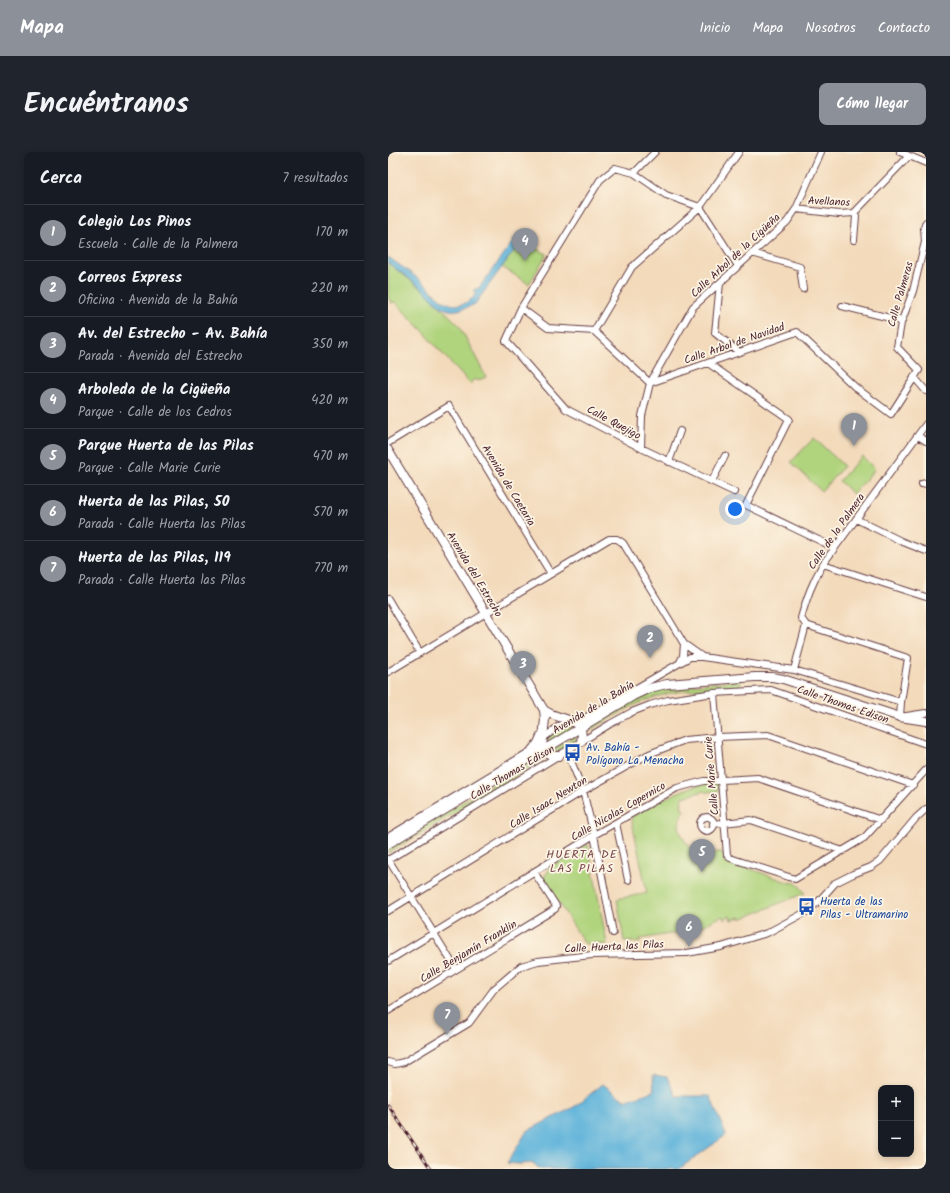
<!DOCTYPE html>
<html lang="es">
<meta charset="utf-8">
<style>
:root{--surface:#171b24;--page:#20242c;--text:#f1f3f6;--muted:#9ea1a6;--line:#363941;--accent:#8c9099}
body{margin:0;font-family:Kalam,sans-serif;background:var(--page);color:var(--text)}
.controls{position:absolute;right:12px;bottom:12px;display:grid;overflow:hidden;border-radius:8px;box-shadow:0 2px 6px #0003}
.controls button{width:36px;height:36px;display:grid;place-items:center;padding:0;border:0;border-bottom:1px solid var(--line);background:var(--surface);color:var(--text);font:20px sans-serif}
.you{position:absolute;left:347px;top:357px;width:14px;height:14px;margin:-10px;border:3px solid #fff;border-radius:50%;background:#1a73e8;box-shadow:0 0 0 6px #1a73e833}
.badge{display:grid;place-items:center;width:26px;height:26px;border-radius:50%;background:var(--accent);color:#fff;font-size:13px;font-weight:700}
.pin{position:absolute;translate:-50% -33px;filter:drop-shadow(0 1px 2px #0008)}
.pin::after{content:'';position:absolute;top:21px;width:14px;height:12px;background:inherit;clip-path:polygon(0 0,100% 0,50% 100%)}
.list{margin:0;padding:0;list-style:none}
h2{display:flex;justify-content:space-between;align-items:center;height:52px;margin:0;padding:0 16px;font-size:17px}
h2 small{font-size:13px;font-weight:400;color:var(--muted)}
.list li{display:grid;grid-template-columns:26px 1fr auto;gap:12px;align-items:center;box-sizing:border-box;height:56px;padding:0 16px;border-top:1px solid var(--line)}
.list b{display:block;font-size:15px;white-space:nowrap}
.list p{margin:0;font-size:13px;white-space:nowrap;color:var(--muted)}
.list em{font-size:13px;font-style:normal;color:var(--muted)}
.map{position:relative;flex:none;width:538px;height:1017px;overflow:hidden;border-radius:8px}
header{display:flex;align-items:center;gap:24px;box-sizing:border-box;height:56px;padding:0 20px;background:var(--accent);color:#fff}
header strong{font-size:19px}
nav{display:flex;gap:22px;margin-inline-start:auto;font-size:14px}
.intro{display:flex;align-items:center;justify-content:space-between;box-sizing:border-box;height:96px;padding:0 24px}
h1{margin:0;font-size:28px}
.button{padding:10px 18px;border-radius:8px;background:var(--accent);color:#fff;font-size:14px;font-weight:700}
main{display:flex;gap:24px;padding:0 24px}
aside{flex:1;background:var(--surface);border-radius:8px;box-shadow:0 2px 6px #0003}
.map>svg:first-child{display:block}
</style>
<header>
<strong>Mapa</strong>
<nav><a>Inicio</a><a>Mapa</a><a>Nosotros</a><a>Contacto</a></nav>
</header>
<div class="intro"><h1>Encuéntranos</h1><a class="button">Cómo llegar</a></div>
<main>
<aside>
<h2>Cerca<small>7 resultados</small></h2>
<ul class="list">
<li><span class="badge">1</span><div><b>Colegio Los Pinos</b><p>Escuela · Calle de la Palmera</p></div><em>170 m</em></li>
<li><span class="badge">2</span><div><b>Correos Express</b><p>Oficina · Avenida de la Bahía</p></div><em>220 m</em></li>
<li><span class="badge">3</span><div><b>Av. del Estrecho - Av. Bahía</b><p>Parada · Avenida del Estrecho</p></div><em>350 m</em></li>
<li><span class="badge">4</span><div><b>Arboleda de la Cigüeña</b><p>Parque · Calle de los Cedros</p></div><em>420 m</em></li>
<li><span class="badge">5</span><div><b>Parque Huerta de las Pilas</b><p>Parque · Calle Marie Curie</p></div><em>470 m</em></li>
<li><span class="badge">6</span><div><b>Huerta de las Pilas, 50</b><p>Parada · Calle Huerta las Pilas</p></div><em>570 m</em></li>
<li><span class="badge">7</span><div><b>Huerta de las Pilas, 119</b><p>Parada · Calle Huerta las Pilas</p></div><em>770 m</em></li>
</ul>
</aside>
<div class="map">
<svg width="538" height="1017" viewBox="0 0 538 1017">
<rect width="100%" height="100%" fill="#fcf5e5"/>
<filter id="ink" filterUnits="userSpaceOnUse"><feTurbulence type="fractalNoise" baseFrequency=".025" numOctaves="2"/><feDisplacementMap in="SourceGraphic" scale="8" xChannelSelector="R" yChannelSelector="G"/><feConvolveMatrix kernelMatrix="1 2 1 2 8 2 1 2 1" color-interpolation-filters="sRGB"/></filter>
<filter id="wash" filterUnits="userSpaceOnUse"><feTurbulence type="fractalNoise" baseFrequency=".012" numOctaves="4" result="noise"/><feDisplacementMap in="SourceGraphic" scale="16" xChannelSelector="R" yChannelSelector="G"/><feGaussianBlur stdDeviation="0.9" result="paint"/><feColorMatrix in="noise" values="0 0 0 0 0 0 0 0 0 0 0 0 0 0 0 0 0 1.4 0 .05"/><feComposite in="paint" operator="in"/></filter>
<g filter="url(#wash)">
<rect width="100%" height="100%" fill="#f3dabb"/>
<path fill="#b0d47e" stroke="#7d7a54" d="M 133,89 L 159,102 L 141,132 L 114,115 Z
M 0,111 L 35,138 L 71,173 L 98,225 L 89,229 L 86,227 L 82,232 L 42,188 L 39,183 L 7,150 L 3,151 L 0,145 Z
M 426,286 L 456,314 L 433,339 L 403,310 Z
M 474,304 L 487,317 L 465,342 L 451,329 Z
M 353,528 L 352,534 C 321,536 288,537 258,548 C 238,556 220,568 201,579 L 205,572 L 247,545 L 267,537 Z
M 181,574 L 184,575 L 184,578 L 159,592 L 158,591 C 161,580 171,577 181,574 Z
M 188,583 C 189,593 172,603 163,599 Z
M 144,608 L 155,608 L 0,701 L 0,695 Z
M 330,630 L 330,639 L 319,640 L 318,641 L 316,639 L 295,645 L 293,655 L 296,658 C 295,660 293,664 292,667 C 288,679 299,696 311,700 C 319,702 326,700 334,700 L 338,708 L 402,731 L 408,730 L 417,741 L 353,767 L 353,765 L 343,768 L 342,764 L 336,767 L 335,764 L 305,778 L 296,778 L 288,781 L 252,787 L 252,791 L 236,789 L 229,747 L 259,741 L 243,665 C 272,649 296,633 330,630 Z
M 200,692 L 219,792 L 212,793 L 211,791 L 197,792 L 155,726 L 161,718 L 160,716 Z"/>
<path fill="#5eb3da" stroke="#546982" d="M 127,87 L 133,89 L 87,152 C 57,166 54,155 33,136 C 22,127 11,119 0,111 L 0,105 C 11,113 22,120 33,129 C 45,138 56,157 74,152 C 81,150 85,147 88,141 L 85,139 L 87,137 L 91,136 Z
M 265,923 L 279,925 L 288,944 L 322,944 L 338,983 L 291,1017 L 152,1017 L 145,1011 L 131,1012 L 119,1011 L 139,979 L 186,955 L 215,932 L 232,945 L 239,948 L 266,939 Z"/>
</g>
<g filter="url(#ink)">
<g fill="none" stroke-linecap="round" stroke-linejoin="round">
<defs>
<path id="minor" d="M 512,0 L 538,11
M 246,21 L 267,0
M 312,55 L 278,43 L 246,21 L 227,16 L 212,28 L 133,156 L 118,189 L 178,257 L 253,296 L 346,340
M 312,55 L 350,114
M 408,57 L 451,62 L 466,61 L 521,4
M 466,88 L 468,64 L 466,61
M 364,101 L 412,115 L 415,137
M 332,131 L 327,181 L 351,200
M 454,154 L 514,169
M 133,156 L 160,176 L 206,179 L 262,231
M 206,179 L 244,115 L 312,55 L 351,0
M 320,211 L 401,267 L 358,353 L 447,396
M 526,225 L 538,239
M 262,231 L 409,180 L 467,235 L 503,262 L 531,218 L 509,195 L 513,171 L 525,139 L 537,90 L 536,76 L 538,70
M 530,284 L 538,289
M 0,291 L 61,254 L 163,422
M 253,296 L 254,264 L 262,231 L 305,155 L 399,70 L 408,57 L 433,0
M 281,310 L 292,279
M 324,329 L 337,304
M 534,332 L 538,331
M 468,367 L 515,390 L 538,399
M 435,412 L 538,445
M 0,447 L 32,501
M 418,473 L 520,506 L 513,550 L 512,565 L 538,561
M 292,510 L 295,504 L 296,492
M 0,520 L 221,387 L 229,387 L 235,391 L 296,492 L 313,504
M 326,541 L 339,703 L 342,706 L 407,727 L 476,686 L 538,618
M 513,550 L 406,518 L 418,473 L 413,466 C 419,445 424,431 435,412 L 538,272
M 153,588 L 171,574 L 195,567 L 302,505 L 314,505 L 406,518
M 179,599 L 195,639 L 206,683 L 225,781
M312 672a7 7 0 1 1 14 0a7 7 0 1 1-14 0Z
M 228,671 L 240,728
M 325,672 L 363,668 L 455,699
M 0,685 L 146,597
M 0,707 L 68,817
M 0,708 L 222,572 L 244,560 L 262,553 L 280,548 L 326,541 L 383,538 L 538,592
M 0,759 L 195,639 L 261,602 L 297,588 L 330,585 L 380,583 L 525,633
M 0,809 L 206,683 L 289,636 L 316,629 L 370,626 L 493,668
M 0,859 L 167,757 L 168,754 L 146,720
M 0,910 L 7,912 L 16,910 L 81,871 L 106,837 L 133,814 L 150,809 L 204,803 L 299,801 L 333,795 L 379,781 L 418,760 L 431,749 L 447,731 L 465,722 L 483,715 L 492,709 L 528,666 L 538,657"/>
<path id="tertiary" d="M 0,298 L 156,558 L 157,567 L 154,595 L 155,598 L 164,604 L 171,604
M 156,558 C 172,570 199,564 193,590
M 144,598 L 150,591 L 153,584
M 0,692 L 245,544 L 262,536 L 279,532 L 367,525 L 384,525 L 395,527 L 512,565 L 538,569"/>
</defs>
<use href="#minor" stroke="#633b41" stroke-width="8"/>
<use href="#tertiary" stroke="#633b41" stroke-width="10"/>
<use href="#minor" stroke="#fff" stroke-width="6"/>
<use href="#tertiary" stroke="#fff" stroke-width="8"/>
<defs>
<path id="rail" d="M 0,953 L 43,1017"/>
</defs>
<use href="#rail" stroke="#4a1f2b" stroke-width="3"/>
<use href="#rail" stroke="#fcf5e5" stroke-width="1.5" stroke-dasharray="4.5" stroke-linecap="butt"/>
</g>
</g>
<defs>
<symbol id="bus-bare" viewBox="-9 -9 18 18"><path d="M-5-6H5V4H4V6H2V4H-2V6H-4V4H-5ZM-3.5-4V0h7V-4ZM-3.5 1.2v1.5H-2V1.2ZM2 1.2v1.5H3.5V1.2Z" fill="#1a4fb4" stroke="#fcf5e5" stroke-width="2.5" paint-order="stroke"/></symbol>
</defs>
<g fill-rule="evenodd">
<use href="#bus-bare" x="172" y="588" width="25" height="25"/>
<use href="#bus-bare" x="406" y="742" width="25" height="25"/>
</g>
<g text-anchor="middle" stroke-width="3.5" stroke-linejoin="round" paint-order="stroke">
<g font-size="11" fill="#4a1f2b" stroke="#fcf5e5">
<text transform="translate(441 49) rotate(3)" y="4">Avellanos</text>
<text transform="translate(347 103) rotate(-43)" y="4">Calle Arbol de la Cigüeña</text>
<text transform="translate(512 142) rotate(-74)" y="4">Calle Palmeras</text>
<text transform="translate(346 191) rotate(-19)" y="4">Calle Arbol de Navidad</text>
<text transform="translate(226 270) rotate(28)" y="4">Calle Quejigo</text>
<text transform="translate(121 333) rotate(59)" y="4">Avenida de Caetaria</text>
<text transform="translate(448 379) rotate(-55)" y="4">Calle de la Palmera</text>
<text transform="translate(87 422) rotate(59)" y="4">Avenida del Estrecho</text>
<text transform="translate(455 552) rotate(19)" y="4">Calle Thomas Edison</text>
<text transform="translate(205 555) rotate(-31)" y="4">Avenida de la Bahía</text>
<text transform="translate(124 620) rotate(-31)" y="4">Calle Thomas Edison</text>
<text transform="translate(323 624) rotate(-95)" y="4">Calle Marie Curie</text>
<text transform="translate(160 650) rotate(-32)" y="4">Calle Isaac Newton</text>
<text transform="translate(230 659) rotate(-30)" y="4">Calle Nicolas Copernico</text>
<text transform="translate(226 794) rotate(-3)" y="4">Calle Huerta las Pilas</text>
<text transform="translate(80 799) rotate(-31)" y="4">Calle Benjamín Franklin</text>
</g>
<g font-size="11" fill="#164399" stroke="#fcf5e5" text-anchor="start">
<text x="198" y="599">Av. Bahía -<tspan x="198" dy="13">Polígono La Menacha</tspan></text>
<text x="432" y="753">Huerta de las<tspan x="432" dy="13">Pilas - Ultramarino</tspan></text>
</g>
<g font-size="12" letter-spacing="1" fill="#79484a" stroke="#fcf5e5">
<text x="194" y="706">HUERTA DE<tspan x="194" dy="14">LAS PILAS</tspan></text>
</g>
</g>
</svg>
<div class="controls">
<button>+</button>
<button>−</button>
</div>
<div class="you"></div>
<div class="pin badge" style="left:466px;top:294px">1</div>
<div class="pin badge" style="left:262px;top:506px">2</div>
<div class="pin badge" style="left:135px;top:532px">3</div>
<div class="pin badge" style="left:137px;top:109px">4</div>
<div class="pin badge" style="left:314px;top:720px">5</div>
<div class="pin badge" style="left:301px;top:795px">6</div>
<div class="pin badge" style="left:59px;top:883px">7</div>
</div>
</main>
